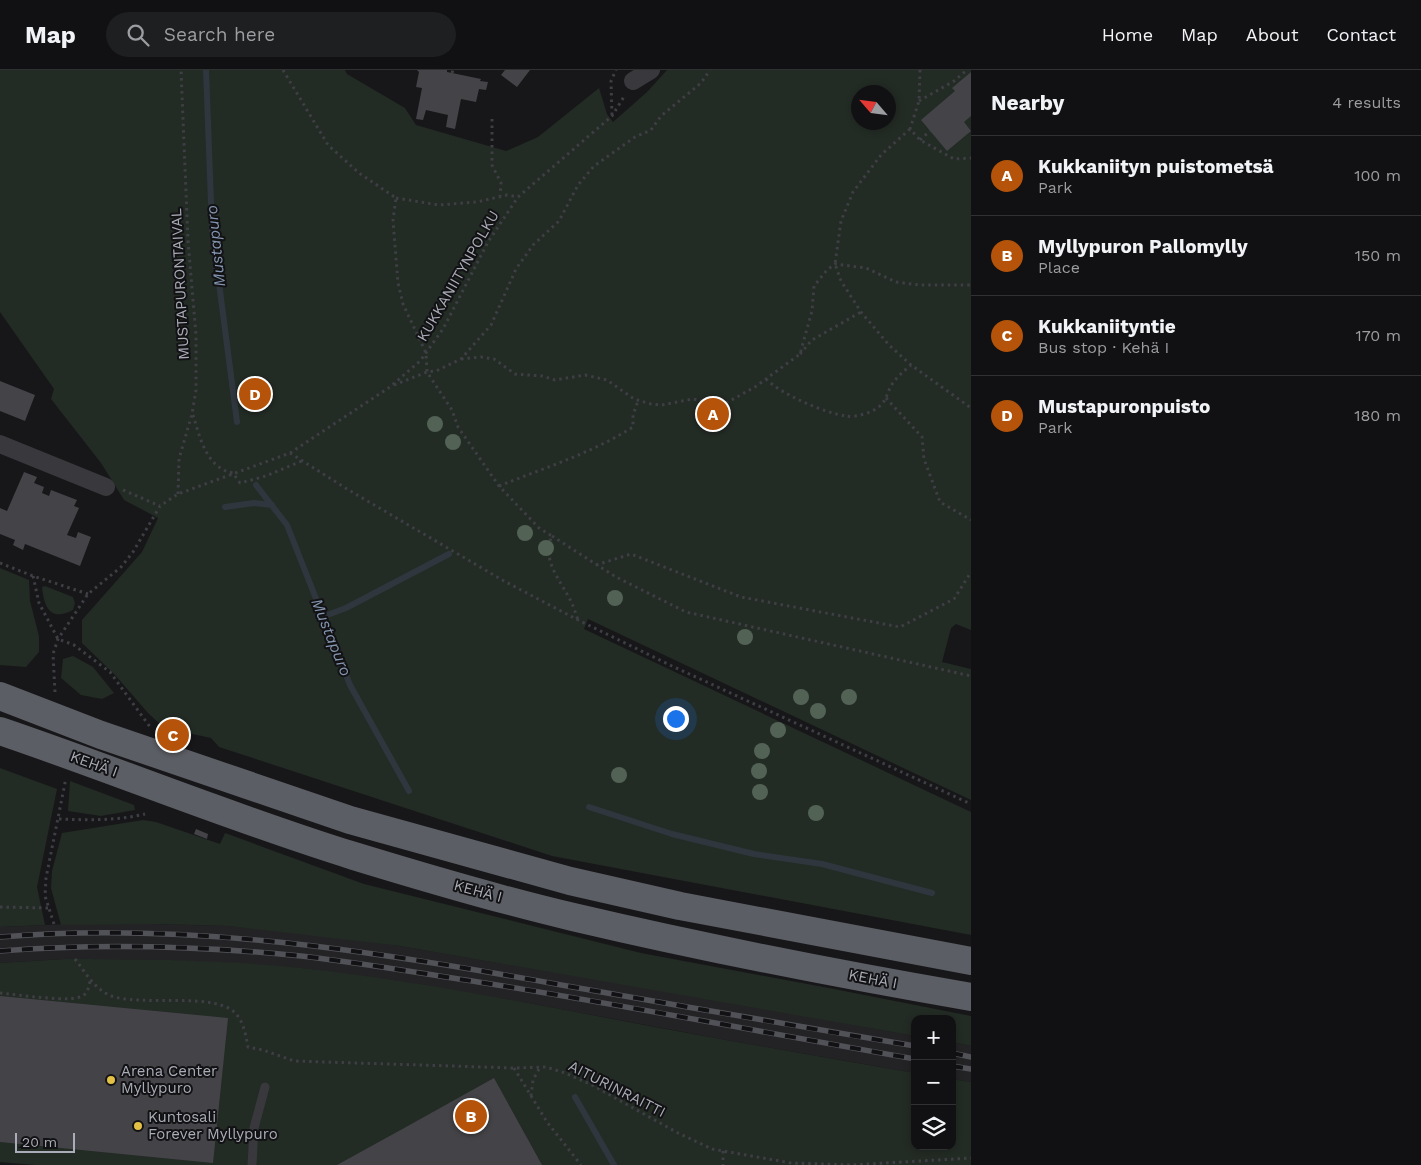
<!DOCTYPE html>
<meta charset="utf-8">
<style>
:root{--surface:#111113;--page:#1e1f21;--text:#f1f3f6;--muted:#9c9da0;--line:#303133;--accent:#b45309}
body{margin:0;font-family:"Work Sans",sans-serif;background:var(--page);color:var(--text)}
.controls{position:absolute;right:15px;bottom:15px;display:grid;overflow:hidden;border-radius:10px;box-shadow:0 2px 8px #0003}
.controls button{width:45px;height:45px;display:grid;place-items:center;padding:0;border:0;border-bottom:1px solid var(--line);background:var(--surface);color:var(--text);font:25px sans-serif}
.compass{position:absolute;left:851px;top:15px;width:45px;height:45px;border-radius:50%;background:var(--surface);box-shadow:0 2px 8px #0003;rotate:298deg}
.scale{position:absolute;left:15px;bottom:12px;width:60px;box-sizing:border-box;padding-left:5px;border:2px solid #aaacb7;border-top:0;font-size:14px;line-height:18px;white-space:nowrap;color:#aaacb7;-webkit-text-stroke:4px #121214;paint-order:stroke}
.you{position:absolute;left:675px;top:648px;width:18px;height:18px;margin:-12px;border:4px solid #fff;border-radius:50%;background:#1a73e8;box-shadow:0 0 0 8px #1a73e833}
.badge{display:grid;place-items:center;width:32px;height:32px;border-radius:50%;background:var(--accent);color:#fff;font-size:16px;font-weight:700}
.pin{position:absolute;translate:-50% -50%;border:2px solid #fff;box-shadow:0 1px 5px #0006}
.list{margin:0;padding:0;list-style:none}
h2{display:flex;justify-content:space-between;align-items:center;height:65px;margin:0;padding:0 20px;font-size:21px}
h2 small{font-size:16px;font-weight:400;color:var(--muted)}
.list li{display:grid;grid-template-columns:32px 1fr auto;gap:15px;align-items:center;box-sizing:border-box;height:80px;padding:0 20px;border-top:1px solid var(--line)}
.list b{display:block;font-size:19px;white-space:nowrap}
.list p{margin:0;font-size:16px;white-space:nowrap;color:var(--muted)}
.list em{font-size:16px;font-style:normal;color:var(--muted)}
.icon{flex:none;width:28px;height:28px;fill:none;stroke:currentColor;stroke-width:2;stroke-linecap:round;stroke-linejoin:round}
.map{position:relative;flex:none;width:971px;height:1095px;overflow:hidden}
header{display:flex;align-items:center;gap:30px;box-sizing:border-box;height:70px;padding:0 25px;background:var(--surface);border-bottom:1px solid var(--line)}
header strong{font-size:24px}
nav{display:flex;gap:28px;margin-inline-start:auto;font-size:18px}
.search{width:350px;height:45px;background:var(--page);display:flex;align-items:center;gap:12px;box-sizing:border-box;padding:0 18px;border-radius:28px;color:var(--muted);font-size:19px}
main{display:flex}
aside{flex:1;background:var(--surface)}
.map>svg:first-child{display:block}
</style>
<header>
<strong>Map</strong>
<div class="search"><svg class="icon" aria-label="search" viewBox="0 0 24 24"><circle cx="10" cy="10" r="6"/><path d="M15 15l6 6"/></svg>Search here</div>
<nav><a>Home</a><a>Map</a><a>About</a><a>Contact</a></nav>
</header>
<main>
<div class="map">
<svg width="971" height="1095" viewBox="0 0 971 1095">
<rect width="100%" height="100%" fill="#171719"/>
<path fill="#232325" d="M 69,854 L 156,854 L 228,856 L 303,863 L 400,876 L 732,933 L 915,966 L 915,1003 L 726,970 L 539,935 L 399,911 L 301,898 L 230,893 L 158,890 L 65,889 L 0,893 L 0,857 Z
M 952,972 L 971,976 L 971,1012 L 952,1009 Z"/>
<path fill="#232b25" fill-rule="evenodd" d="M 0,0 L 345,0 L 347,4 L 405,38 L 416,55 L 506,81 L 538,67 L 599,18 L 607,44 L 613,52 L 647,22 L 667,0 L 971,0 L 971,560 L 956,554 L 951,558 L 942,592 L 971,599 L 971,730 L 588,549 L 584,559 L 971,742 L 971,865 L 552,786 L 219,677 L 211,668 L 164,658 L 148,643 L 115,605 L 82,573 L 82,550 L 142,482 L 158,448 L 124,430 L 101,393 L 51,329 L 54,319 L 0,242 ZM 858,22 L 888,22 L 888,52 L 858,52 Z
M 0,498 L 29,510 L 30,531 L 39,566 L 39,582 L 26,597 L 0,595 Z
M 45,516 L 73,527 L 75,533 L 73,540 C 50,552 44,537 42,517 Z
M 73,586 L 93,597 L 114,623 L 102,629 L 81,625 L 61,608 L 63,589 Z
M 0,698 L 57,719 L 37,817 L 45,855 L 0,857 Z
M 70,711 L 134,735 L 135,740 L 101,746 L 68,741 Z
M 143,750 L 156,752 L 220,774 L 225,763 L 364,814 L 641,883 L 834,919 L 971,946 L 971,976 L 952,972 L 952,949 L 915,949 L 915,966 L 400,876 L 228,856 L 156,854 L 61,855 L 51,818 L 52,801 L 62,763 Z
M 65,889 C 144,889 224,890 302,898 C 421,911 538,935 655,957 C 742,973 828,988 915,1003 L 915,1076 L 952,1076 L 952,1009 L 971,1012 L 971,1095 L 35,1095 L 0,1092 L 0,893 Z"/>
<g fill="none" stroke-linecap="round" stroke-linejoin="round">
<path stroke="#30363e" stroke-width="6" d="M 206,0 L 212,159 L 237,352
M 256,415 L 287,455 L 350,615 L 409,721
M 225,437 L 254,433 L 272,435
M 322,547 L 346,538 L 449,484
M 589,737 L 672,764 L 754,784 L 822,794 L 932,823
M 575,1027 L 614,1095"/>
</g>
<path fill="#444448" d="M 417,0 L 447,0 L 447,2 L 481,9 L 480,11 L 488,12 L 486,20 L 479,19 L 476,32 L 461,29 L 455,59 L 446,57 L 448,45 L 426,40 L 423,50 L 416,49 L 422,18 L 416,17 L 419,2 Z
M 505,0 L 530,0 L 517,17 L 501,5 Z
M 971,2 L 971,46 L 964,52 L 971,61 L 947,81 L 921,50 L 955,21 L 952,18 Z
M 0,311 L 35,325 L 25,351 L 0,341 Z
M 24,402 L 37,407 L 34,413 L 44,417 L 42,423 L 49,426 L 51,420 L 77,430 L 74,436 L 79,438 L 67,465 L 76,468 L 78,462 L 91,467 L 80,496 L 25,474 L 23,480 L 13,475 L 15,470 L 0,464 L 0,438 L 7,441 Z
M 159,655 L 171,660 L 169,664 L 157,660 Z
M 196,759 L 208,764 L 207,769 L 194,764 Z
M 0,926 L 228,948 L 213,1093 L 0,1072 Z
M 494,1008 L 542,1095 L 337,1095 L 406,1057 Z"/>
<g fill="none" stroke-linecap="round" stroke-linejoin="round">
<path stroke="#3e3f44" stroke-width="3" stroke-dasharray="2.5 4" stroke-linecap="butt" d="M 283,0 L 328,75 L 359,103 L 396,128 L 393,150 L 398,213 L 403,234 L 426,283 L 427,302 L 452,340 L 458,357 L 499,416 L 539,458 L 552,466 C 542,488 557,506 567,524 C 572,532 575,541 578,550
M 920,0 L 919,31 L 910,59 L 920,70 L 954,89 L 971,88
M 452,3 L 453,0
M 919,31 L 954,11 L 967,0
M 612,45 L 611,11 L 616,0
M 492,49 L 492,95 L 501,113 L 500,126
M 910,59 L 881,85 L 853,122 L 841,151 L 835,194 L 841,211 L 861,242 L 889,275 L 911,295 L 971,338
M 920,70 L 930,61
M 396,128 L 439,135 L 477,132 L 507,125 L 518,127
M 800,284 L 812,270 L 861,242
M 461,289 L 481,287 L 494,289 L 515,304 L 542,306 L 555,310 L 585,305 L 607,310 L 634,329 L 651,334 L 662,335 L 693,329 L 714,333 L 726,333 L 755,317 L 800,284 L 812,241 L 814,216 L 827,200 L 835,194 L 866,198 L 896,212 L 919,215 L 971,215
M 766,309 C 781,324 824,343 846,346 C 856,348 874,342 881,335 C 886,330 887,324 890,318 C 894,309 903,302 911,295
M 394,315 L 427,302 L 436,301 L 461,289 L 491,255 L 516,199 L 533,175 L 559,151 L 578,115 L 594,96 L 635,67 L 651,60 L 661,46 L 701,13 L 710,0
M 886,328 L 922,367 L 924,389 L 940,432 L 971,450
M 193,345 C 200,367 206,398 233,403 L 240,413 L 266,406 L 302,391
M 290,383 L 347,419 L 504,511 L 578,550 L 672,596 L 971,734
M 499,416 C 544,398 592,383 633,357 L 633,345 L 638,331
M 123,420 L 160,436
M 178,424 L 179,389 L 192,344 L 196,320 L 196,265 L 188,171 L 181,0
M 552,466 L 616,507 L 686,542 L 971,606
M 0,493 L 33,506 L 88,524
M 596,495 L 631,484 L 741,527 L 900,557 L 954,529 L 971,502
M 33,506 L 39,533 L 58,569 L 74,575 L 110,602 L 150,657
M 55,622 L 53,584 L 58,569 L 88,524 L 121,497 L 133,482 L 160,436 L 178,424 L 290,383 L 390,317 L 420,291 L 443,259 L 488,172 L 518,127 L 612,46 L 625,25
M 59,749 C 88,750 116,751 145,744
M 0,837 L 48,838
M 54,854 L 45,826 L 46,808 L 66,708
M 75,889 C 85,902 93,917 109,925 C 138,938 218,920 237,945 C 244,954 246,966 248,977 L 263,980 L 294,991 L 514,998 L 546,997 L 565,1003 L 592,1015 L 678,1063 L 712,1079 L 729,1082 L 791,1093 L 851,1095 L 971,1088
M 0,923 C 15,924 74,934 84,925 C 88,922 89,916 90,911
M 514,998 L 547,1052 L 581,1095
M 531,1026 L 533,1010 L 539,999
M 723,1081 L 723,1095"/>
<path stroke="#38383d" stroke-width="9" d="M 252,1095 L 254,1058 L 265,1017"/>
<path stroke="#38383d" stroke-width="18" d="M 633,11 L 651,0
M 0,374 L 106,417"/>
<path stroke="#5c5e65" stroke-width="28" d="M 0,626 L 101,665 L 350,750 L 570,811 L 680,836 L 971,891
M 0,661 C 118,701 234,749 354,786 C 426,808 500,830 573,847 C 705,878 838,904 971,927"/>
<defs>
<path id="rail" d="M 0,867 C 191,851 380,882 567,916 C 683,936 799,957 915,976
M 0,881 C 100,873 202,876 301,886 C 363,893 424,904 485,913 C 629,936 772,964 915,989
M 952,983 L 971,987
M 952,996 L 971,999"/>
</defs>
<use href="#rail" stroke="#515258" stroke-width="5.5"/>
<use href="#rail" stroke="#121214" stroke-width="4" stroke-dasharray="11" stroke-linecap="butt"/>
</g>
<g fill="#526356">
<circle cx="435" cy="354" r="8"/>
<circle cx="453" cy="372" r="8"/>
<circle cx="525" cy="463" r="8"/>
<circle cx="546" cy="478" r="8"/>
<circle cx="615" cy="528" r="8"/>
<circle cx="745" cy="567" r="8"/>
<circle cx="801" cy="627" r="8"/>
<circle cx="849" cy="627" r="8"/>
<circle cx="818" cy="641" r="8"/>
<circle cx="778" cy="660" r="8"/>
<circle cx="762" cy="681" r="8"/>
<circle cx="759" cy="701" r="8"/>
<circle cx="619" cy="705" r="8"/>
<circle cx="760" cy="722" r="8"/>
<circle cx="816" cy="743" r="8"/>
</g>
<g fill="#e3c144" stroke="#121214" stroke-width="2">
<circle cx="111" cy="1010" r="5"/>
<circle cx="138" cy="1056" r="5"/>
</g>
<g text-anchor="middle" stroke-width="4" stroke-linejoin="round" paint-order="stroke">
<g font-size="15" fill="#aaacb7" stroke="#121214">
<text transform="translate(458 206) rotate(-60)" y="5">KUKKANIITYNPOLKU</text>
<text transform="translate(180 214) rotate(-93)" y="5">MUSTAPURONTAIVAL</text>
<text transform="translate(94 694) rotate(20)" y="5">KEHÄ I</text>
<text transform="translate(478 821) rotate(15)" y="5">KEHÄ I</text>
<text transform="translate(873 909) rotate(11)" y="5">KEHÄ I</text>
<text transform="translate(617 1019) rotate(27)" y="5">AITURINRAITTI</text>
</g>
<g font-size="15" fill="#aaacb7" stroke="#121214" text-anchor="start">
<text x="121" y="1006">Arena Center<tspan x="121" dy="17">Myllypuro</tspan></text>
<text x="148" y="1052">Kuntosali<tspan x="148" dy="17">Forever Myllypuro</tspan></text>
</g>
<g font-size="16" font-style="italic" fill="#8496b0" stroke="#121214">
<text transform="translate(215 176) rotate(-96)" y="6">Mustapuro</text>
<text transform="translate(332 567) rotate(68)" y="6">Mustapuro</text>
</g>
</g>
</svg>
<div class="controls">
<button>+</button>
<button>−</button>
<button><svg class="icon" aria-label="layers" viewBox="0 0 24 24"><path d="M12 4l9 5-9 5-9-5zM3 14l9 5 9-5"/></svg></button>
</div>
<svg class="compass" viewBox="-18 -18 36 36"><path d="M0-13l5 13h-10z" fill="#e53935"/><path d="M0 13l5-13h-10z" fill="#9c9da0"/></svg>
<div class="scale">20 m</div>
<div class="you"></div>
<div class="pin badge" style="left:713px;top:344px">A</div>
<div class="pin badge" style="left:471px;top:1046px">B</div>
<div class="pin badge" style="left:173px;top:665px">C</div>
<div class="pin badge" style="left:255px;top:324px">D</div>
</div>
<aside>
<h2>Nearby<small>4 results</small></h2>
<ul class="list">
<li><span class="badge">A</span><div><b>Kukkaniityn puistometsä</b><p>Park</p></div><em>100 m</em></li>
<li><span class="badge">B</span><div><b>Myllypuron Pallomylly</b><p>Place</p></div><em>150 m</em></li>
<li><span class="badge">C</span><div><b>Kukkaniityntie</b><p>Bus stop · Kehä I</p></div><em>170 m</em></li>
<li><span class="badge">D</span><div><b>Mustapuronpuisto</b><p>Park</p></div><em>180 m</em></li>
</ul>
</aside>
</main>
